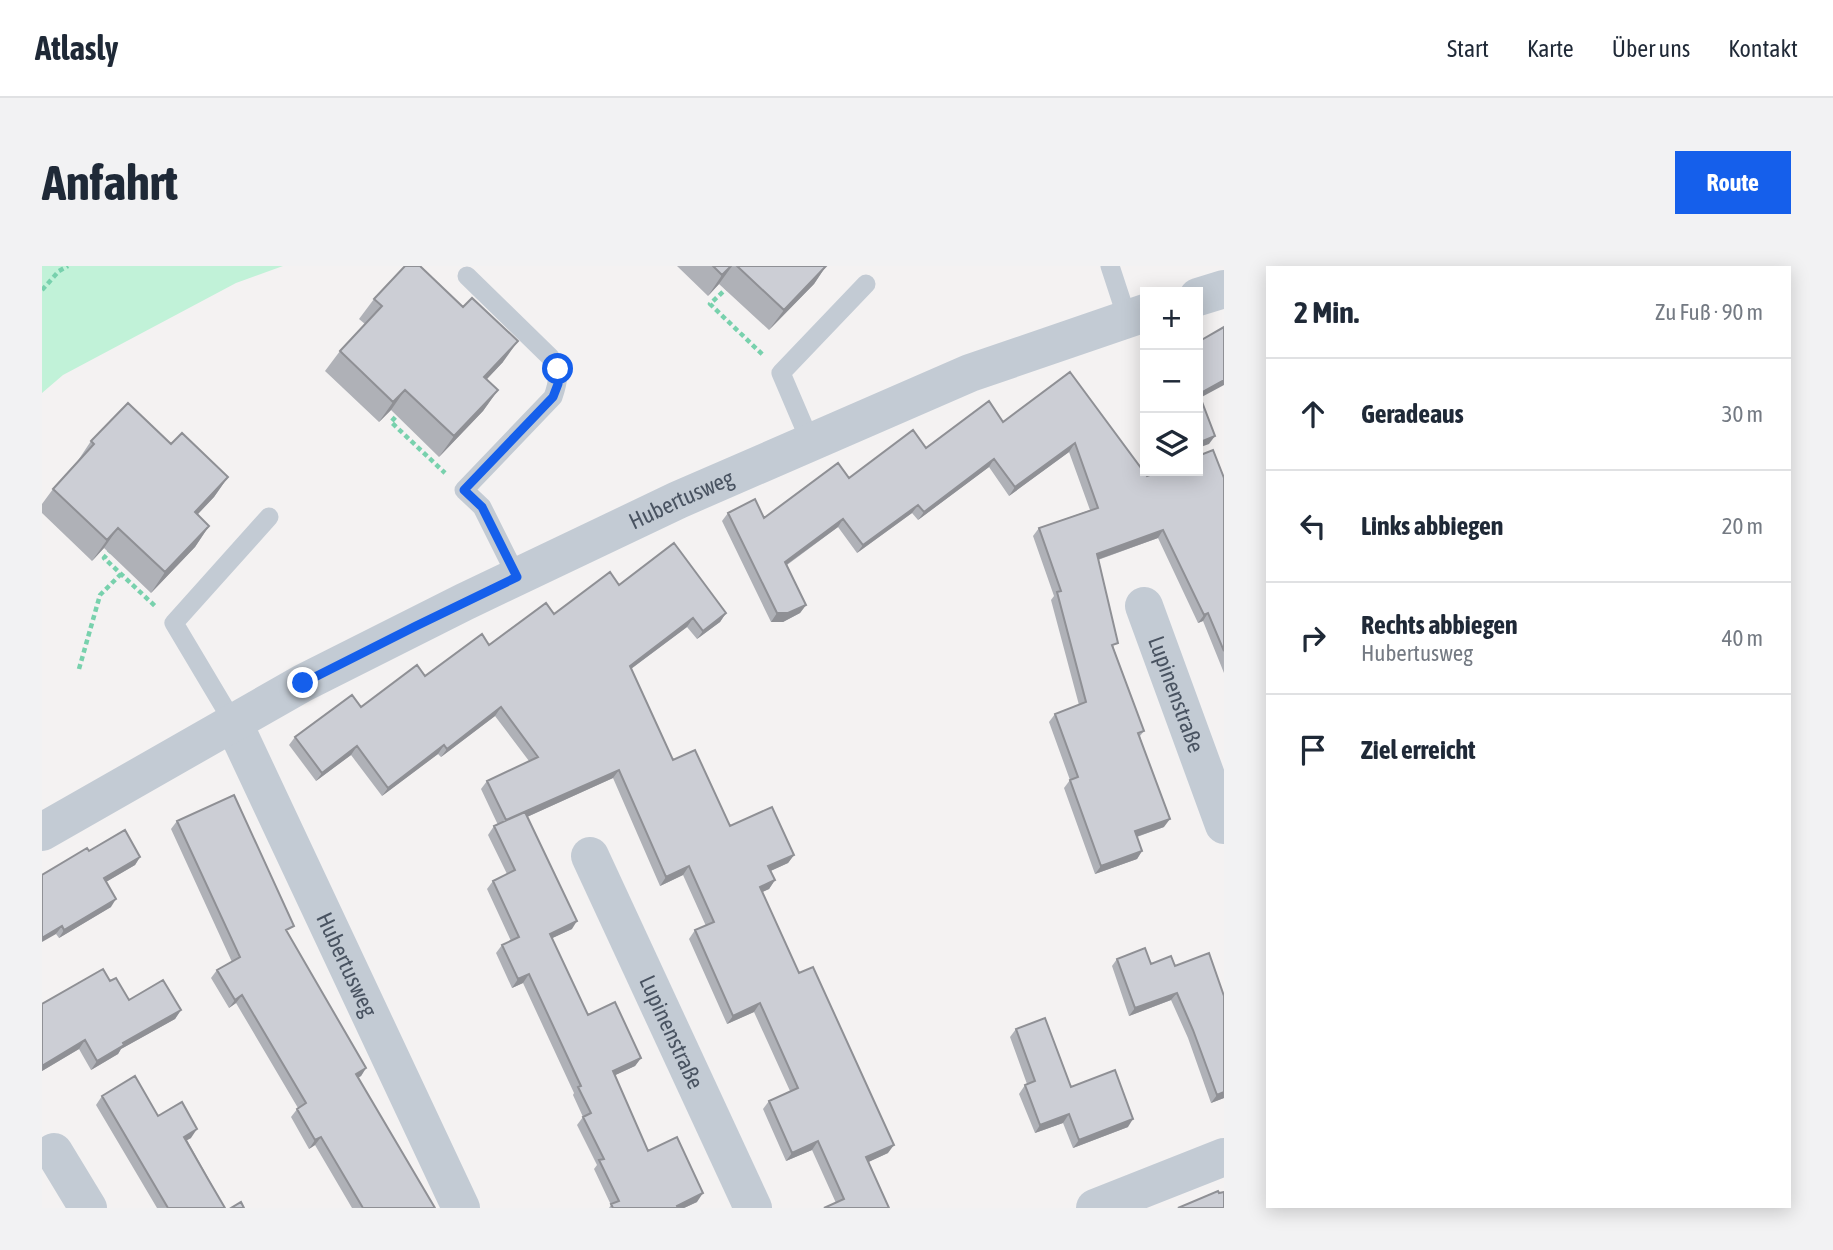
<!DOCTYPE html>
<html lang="de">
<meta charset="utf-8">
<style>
:root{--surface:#fff;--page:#f2f2f3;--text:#1f2937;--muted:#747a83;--line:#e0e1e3;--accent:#155feb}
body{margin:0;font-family:"Asap Condensed",sans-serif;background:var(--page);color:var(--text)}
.controls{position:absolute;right:21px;top:21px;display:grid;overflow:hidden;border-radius:0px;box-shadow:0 4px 18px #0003}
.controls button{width:63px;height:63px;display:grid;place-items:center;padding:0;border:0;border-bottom:2px solid var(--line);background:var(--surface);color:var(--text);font:35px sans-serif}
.stop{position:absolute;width:21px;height:21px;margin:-16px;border:5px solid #155feb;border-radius:50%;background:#fff}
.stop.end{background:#155feb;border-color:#fff;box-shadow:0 2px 7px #0008}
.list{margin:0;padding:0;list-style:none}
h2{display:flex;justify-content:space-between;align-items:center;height:91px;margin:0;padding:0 28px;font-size:30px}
h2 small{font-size:23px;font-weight:400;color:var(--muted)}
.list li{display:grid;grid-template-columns:46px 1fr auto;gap:21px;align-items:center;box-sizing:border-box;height:112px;padding:0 28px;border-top:2px solid var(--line)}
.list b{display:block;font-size:26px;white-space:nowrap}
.list p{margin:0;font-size:23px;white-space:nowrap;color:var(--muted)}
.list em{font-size:23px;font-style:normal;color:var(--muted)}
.icon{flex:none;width:38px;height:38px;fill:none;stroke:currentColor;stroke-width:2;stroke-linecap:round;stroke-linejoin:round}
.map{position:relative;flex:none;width:1182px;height:942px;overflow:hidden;border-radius:0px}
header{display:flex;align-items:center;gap:42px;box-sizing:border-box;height:98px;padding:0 35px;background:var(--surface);border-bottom:2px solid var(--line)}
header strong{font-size:33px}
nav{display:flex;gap:38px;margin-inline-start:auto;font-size:24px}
.intro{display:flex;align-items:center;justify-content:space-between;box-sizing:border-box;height:168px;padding:0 42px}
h1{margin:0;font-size:49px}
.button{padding:18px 32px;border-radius:0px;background:var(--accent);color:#fff;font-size:24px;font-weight:700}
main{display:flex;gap:42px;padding:0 42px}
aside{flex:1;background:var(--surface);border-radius:0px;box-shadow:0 4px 18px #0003}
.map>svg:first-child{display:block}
</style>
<header>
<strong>Atlasly</strong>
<nav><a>Start</a><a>Karte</a><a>Über uns</a><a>Kontakt</a></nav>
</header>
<div class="intro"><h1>Anfahrt</h1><a class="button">Route</a></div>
<main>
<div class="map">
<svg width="1182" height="942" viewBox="0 0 1182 942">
<rect width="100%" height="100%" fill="#f4f2f2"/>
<path fill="#c1f2d8" d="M 0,0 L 241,0 L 194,17 L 21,109 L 0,127 Z"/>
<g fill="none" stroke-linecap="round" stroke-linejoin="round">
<path stroke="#78d1ad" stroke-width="4.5" stroke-dasharray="5 3.5" stroke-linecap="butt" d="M 687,20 L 668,38 L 721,89
M 0,24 L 17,5 L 26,0
M 359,145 L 349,156 L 403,207
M 70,283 L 62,292 L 113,340
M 37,403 L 58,329 L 79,308"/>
<path stroke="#c3cbd4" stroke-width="19" d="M 1068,0 L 1085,52
M 425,10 L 508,91 C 518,106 517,114 511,131 L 422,224 L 440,241 L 475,311
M 768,175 L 739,107 L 824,18
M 191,456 L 132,357 L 227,251"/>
<g stroke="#c3cbd4" stroke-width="38">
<path d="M 1156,31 L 1182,23"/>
<path id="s1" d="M 1102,340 L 1182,559"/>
<path id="s2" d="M 191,456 L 419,942"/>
<path id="s3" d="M 0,566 L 261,417 L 422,336 L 636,234 L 928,107 L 1103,47"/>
<path id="s4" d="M 548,590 L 711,942"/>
<path d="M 12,886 L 46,942"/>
<path d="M 1053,942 L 1182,891"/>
</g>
</g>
<path fill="#afb1b7" d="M 635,0 L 784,0 L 772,18 L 727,64 L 677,18 L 666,30 Z
M 332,33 L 461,96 L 444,114 L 456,124 L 441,145 L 397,191 L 349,144 L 337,156 L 283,105 L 298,85 L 323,58 L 317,53 Z
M 1028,106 L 1105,210 L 1182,212 L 1182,407 L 1161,355 L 1156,357 L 1116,272 L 1056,294 L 1072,383 L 1102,465 L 1098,470 L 1122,561 L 1095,571 L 1100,585 L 1095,593 L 1053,608 L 1022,522 L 1028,514 L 1007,456 L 1013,448 L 1037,439 L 1009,334 L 1012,330 L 991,270 L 997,262 L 1048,244 L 1027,186 L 967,230 L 947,201 L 876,254 L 870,247 L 815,287 L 796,261 L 745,299 L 764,339 L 758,347 L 741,356 L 729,356 L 680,255 L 686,247 L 722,252 L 807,212 L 884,182 L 961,156 Z
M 49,175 L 129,178 L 186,211 L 172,231 L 155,249 L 167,260 L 153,281 L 109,327 L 62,282 L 50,295 L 0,247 L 0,238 L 11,223 L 35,196 Z
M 577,319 L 684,347 L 678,356 L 655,373 L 645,361 L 589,403 L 631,494 L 688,560 L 752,589 L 746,597 L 728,605 L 733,614 L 727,623 L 720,626 L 757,707 L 846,887 L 826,896 L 847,942 L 794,937 L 770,884 L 744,895 L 721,843 L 727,835 L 748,825 L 712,746 L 685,758 L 647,673 L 653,664 L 664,660 L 641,609 L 618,620 L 571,512 L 485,551 L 530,663 L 510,672 L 546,749 L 599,792 L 593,800 L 573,809 L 606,885 L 655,936 L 642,942 L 567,942 L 569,939 L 552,903 L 555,899 L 535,859 L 541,851 L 531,829 L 532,827 L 481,717 L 470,722 L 454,687 L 460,679 L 469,675 L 445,623 L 451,615 L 465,608 L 446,569 L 452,560 L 456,559 L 439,523 L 445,515 L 487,495 L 453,450 L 399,491 L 396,488 L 340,530 L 309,489 L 274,515 L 247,479 L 253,471 L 319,441 L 512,348 Z
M 135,555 L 246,668 L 324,802 L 319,810 L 316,812 L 393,942 L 310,942 L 273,879 L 267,883 L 249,851 L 256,842 L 194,737 L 187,742 L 169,712 L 175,704 L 190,696 L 129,563 Z
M 47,585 L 98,591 L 93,599 L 64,616 L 69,641 L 17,672 L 14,668 Z
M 1075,693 L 1133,700 L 1182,730 L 1182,832 L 1169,837 L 1146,772 L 1129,734 L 1087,750 L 1070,700 Z
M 68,715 L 87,734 L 139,744 L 133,753 L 79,783 L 76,788 L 49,804 L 37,783 L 0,805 L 0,738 Z
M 974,763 L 1029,821 L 1086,861 L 1031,882 L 1021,857 L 993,867 L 977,828 L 983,819 L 985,818 L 968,771 Z
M 60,830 L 116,850 L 149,872 L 145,874 L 183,942 L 115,942 L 54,839 Z"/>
<path fill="#8f9095" d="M 690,0 L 677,18 L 666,30 L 680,9 Z
M 784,0 L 772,18 L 727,64 L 742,44 Z
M 476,75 L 461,96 L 427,132 L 442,111 Z
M 1182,114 L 1182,119 L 1156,133 L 1157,128 Z
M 363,124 L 349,144 L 337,156 L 351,136 Z
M 456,124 L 441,145 L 397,191 L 412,170 Z
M 1173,170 L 1167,178 L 1156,182 L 1156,177 Z
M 1033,177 L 1027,186 L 967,230 L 973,221 Z
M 952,193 L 947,201 L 876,254 L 882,246 Z
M 186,211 L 172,231 L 138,267 L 153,246 Z
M 876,239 L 870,247 L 815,287 L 821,279 Z
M 801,253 L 796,261 L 737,304 L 743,296 Z
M 167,260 L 153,281 L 109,327 L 123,306 Z
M 76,262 L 62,282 L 50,295 L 65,274 Z
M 1121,264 L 1116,272 L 1049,296 L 1055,288 Z
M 764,339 L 758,347 L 741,356 L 729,356 L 735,347 Z
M 684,347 L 678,356 L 655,373 L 661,365 Z
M 1166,347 L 1161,355 L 1156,357 L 1162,349 Z
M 651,352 L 645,361 L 582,408 L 588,400 Z
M 459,441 L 453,450 L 399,491 L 405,483 Z
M 402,479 L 396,488 L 340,530 L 346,522 Z
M 315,480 L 309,489 L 274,515 L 280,507 Z
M 577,504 L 571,512 L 458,563 L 464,554 Z
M 1128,553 L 1122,561 L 1088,573 L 1093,565 Z
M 1100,585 L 1095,593 L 1053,608 L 1059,600 Z
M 752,589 L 746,597 L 720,609 L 726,600 Z
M 98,591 L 93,599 L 57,620 L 62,612 Z
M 647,600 L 641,609 L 618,620 L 624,611 Z
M 733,614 L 727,623 L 712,630 L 718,621 Z
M 74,633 L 69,641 L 17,672 L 22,664 Z
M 535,655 L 530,663 L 502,676 L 508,668 Z
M 20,660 L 14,668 L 0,676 L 0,672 Z
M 487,708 L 481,717 L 470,722 L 476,713 Z
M 1135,727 L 1129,734 L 1087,750 L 1093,742 Z
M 200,729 L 194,737 L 187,742 L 193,734 Z
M 718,737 L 712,746 L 685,758 L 691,750 Z
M 139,744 L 133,753 L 79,783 L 76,788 L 49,804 L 55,795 L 81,777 Z
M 43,774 L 37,783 L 0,805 L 0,800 Z
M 599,792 L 593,800 L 565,813 L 571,805 Z
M 324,802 L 319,810 L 308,816 L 314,808 Z
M 1182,826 L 1182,832 L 1169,837 L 1175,829 Z
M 1027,848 L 1021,857 L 993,867 L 998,859 Z
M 1091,853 L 1086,861 L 1031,882 L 1037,874 Z
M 155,863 L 149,872 L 136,879 L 142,871 Z
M 279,871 L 273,879 L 267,883 L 273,874 Z
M 776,875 L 770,884 L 744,895 L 750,887 Z
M 852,879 L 846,887 L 818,900 L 824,891 Z
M 661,927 L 655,936 L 642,942 L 633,942 L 635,940 Z"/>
<path fill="#ccced5" stroke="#8f9095" stroke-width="2" d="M 363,0 L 378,0 L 421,41 L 430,32 L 476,75 L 442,111 L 456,124 L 412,170 L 363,124 L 351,136 L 298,85 L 340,40 L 332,33 Z
M 671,0 L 689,0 L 680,9 Z
M 695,0 L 784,0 L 742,44 Z
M 1182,61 L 1182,114 L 1157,128 L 1173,170 L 1156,177 L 1156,76 Z
M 1028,106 L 1105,210 L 1119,205 L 1156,205 L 1156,190 L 1171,184 L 1182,212 L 1182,385 L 1166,347 L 1162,349 L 1121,264 L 1055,288 L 1076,377 L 1070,379 L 1102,465 L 1096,467 L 1128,553 L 1093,565 L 1100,585 L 1059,600 L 1028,514 L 1036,511 L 1013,448 L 1044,436 L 1015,326 L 1019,325 L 997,262 L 1056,242 L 1033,177 L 973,221 L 952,193 L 882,246 L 876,239 L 821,279 L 801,253 L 743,296 L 764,339 L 746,347 L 735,347 L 686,247 L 713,233 L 722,252 L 796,197 L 807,212 L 871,164 L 884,182 L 947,135 L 961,156 Z
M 86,137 L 129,178 L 140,167 L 186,211 L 153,246 L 167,260 L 123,306 L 76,262 L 65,274 L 11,223 L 52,178 L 49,175 Z
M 632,277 L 684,347 L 661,365 L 651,352 L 588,400 L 631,494 L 653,484 L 688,560 L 730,541 L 752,589 L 726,600 L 733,614 L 718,621 L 757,707 L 771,701 L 852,879 L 824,891 L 847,942 L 782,942 L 802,933 L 776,875 L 750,887 L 727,835 L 756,822 L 718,737 L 691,750 L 653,664 L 672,656 L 647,600 L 624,611 L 577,504 L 464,554 L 445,515 L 496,491 L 459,441 L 405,483 L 402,479 L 346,522 L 315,480 L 280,507 L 253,471 L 310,429 L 319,441 L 375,399 L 383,410 L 440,368 L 447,379 L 504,337 L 512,348 L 568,306 L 577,319 Z
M 192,529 L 252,660 L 244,664 L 324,802 L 314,808 L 393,942 L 321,942 L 279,871 L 273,874 L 255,843 L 264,837 L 200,729 L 193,734 L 175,704 L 198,691 L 135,555 Z
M 483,546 L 535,655 L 508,668 L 546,749 L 573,736 L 599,792 L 571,805 L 606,885 L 635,871 L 661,927 L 635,940 L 636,942 L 571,942 L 569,938 L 577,935 L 557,894 L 562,893 L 541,851 L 549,847 L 536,821 L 539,820 L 487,708 L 476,713 L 460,679 L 477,671 L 451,615 L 473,604 L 452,560 Z
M 83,564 L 98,591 L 62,612 L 74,633 L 22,664 L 20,660 L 0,672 L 0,609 L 45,582 L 47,585 Z
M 1103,682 L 1109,698 L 1129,690 L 1133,700 L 1167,687 L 1182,730 L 1182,826 L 1175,829 L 1151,764 L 1135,727 L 1093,742 L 1075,693 Z
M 61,703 L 68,715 L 74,712 L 87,734 L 121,714 L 139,744 L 81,777 L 82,779 L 55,795 L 43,774 L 0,800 L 0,738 Z
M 1003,752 L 1029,821 L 1073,804 L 1091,853 L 1037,874 L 1027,848 L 998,859 L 983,819 L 993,815 L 974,763 Z
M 93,810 L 116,850 L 140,836 L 155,863 L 142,871 L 166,913 L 183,942 L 126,942 L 60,830 Z
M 1176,925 L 1177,927 L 1182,926 L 1182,942 L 1136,942 Z
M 199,936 L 202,942 L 189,942 Z"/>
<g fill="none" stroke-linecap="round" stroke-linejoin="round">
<path stroke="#155feb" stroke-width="9" d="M 261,417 L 374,360 L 475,311 L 440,241 L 422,224 L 511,131 L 516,118 L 516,103"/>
</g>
<g text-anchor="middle" stroke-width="6" stroke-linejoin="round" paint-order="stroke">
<g font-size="23" fill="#495361" stroke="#fff">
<text dy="8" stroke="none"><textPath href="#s3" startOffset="721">Hubertusweg</textPath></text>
<text dy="8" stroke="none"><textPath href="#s1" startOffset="94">Lupinenstraße</textPath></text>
<text dy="8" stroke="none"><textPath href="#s2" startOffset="268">Hubertusweg</textPath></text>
<text dy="8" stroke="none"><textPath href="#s4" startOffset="194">Lupinenstraße</textPath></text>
</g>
</g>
</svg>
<div class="controls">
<button>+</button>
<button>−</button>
<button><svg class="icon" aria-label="layers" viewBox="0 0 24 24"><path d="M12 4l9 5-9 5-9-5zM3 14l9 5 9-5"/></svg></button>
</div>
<div class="stop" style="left:516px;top:103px"></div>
<div class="stop end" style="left:261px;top:417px"></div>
</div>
<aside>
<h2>2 Min.<small>Zu Fuß · 90 m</small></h2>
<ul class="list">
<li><svg class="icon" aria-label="ahead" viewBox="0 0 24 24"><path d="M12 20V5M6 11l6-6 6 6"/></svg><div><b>Geradeaus</b></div><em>30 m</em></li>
<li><svg class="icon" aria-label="left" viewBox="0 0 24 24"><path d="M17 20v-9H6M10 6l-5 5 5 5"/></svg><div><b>Links abbiegen</b></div><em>20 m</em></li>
<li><svg class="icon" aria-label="right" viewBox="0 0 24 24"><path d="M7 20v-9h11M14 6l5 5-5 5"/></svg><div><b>Rechts abbiegen</b><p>Hubertusweg</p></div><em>40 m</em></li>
<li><svg class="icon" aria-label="arrive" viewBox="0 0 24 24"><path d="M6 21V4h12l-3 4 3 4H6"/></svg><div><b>Ziel erreicht</b></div></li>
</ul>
</aside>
</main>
